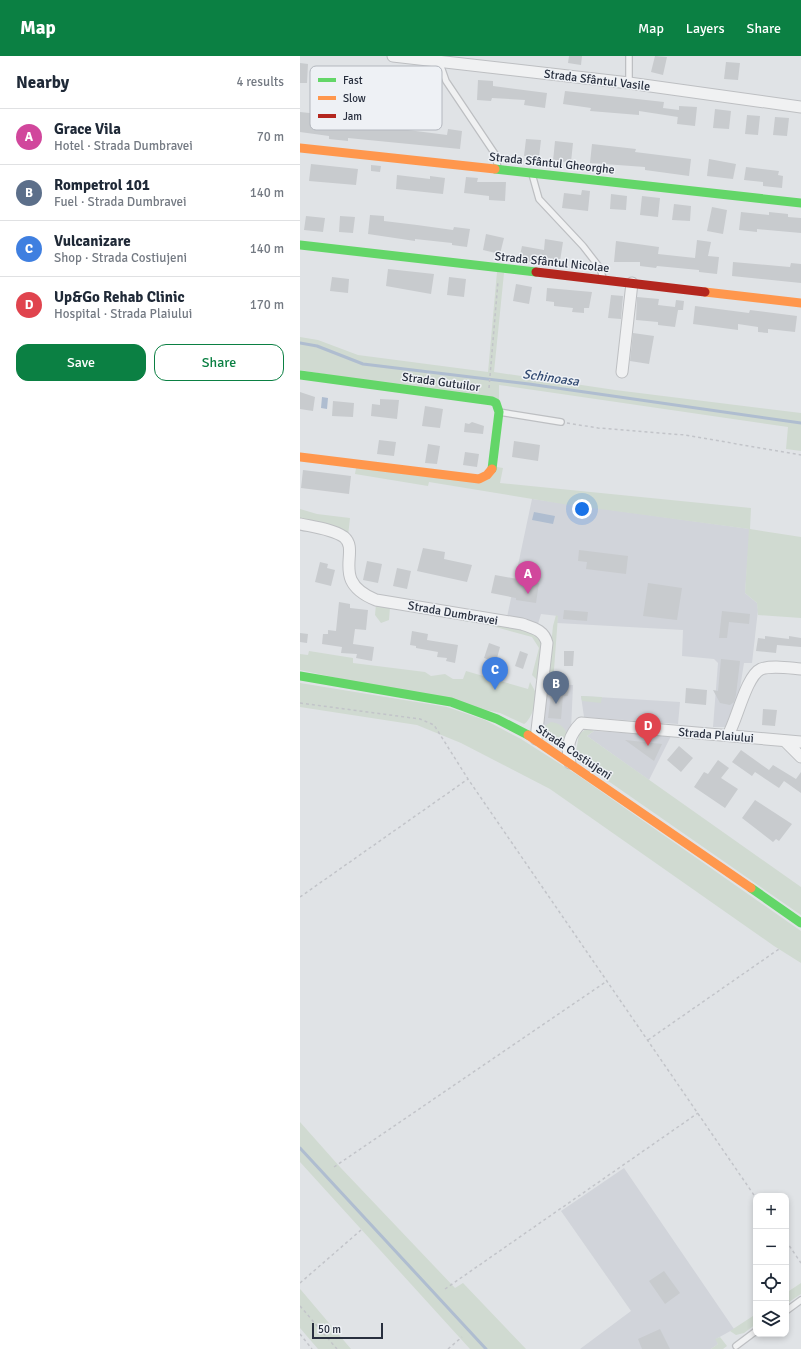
<!DOCTYPE html>
<meta charset="utf-8">
<style>
:root{--surface:#fff;--page:#f2f2f3;--text:#1f2937;--muted:#747a83;--line:#e0e1e3;--accent:#0b8043}
body{margin:0;font-family:Signika,sans-serif;background:var(--page);color:var(--text)}
.controls{position:absolute;right:12px;bottom:12px;display:grid;overflow:hidden;border-radius:8px;box-shadow:0 2px 6px #0003}
.controls button{width:36px;height:36px;display:grid;place-items:center;padding:0;border:0;border-bottom:1px solid var(--line);background:var(--surface);color:var(--text);font:20px sans-serif}
.scale{position:absolute;left:12px;bottom:10px;width:71px;box-sizing:border-box;padding-left:4px;border:2px solid #282f3e;border-top:0;font-size:11px;line-height:14px;white-space:nowrap;color:#282f3e;-webkit-text-stroke:3px #eef1f5;paint-order:stroke}
.you{position:absolute;left:282px;top:453px;width:14px;height:14px;margin:-10px;border:3px solid #fff;border-radius:50%;background:#1a73e8;box-shadow:0 0 0 6px #1a73e833}
.badge{display:grid;place-items:center;width:26px;height:26px;border-radius:50%;background:var(--accent);color:#fff;font-size:13px;font-weight:700}
.pin{position:absolute;translate:-50% -33px;filter:drop-shadow(0 1px 2px #0008)}
.pin::after{content:'';position:absolute;top:21px;width:14px;height:12px;background:inherit;clip-path:polygon(0 0,100% 0,50% 100%)}
.list{margin:0;padding:0;list-style:none}
h2{display:flex;justify-content:space-between;align-items:center;height:52px;margin:0;padding:0 16px;font-size:17px}
h2 small{font-size:13px;font-weight:400;color:var(--muted)}
.list li{display:grid;grid-template-columns:26px 1fr auto;gap:12px;align-items:center;box-sizing:border-box;height:56px;padding:0 16px;border-top:1px solid var(--line)}
.list b{display:block;font-size:15px;white-space:nowrap}
.list p{margin:0;font-size:13px;white-space:nowrap;color:var(--muted)}
.list em{font-size:13px;font-style:normal;color:var(--muted)}
.actions{display:flex;gap:8px;padding:12px 16px}
.actions a{flex:1;padding:9px 0;border:1px solid var(--accent);border-radius:12px;text-align:center;font-size:14px;color:var(--accent)}
.actions .main{background:var(--accent);color:#fff}
.icon{flex:none;width:22px;height:22px;fill:none;stroke:currentColor;stroke-width:2;stroke-linecap:round;stroke-linejoin:round}
.map{position:relative;flex:none;width:501px;height:1293px;overflow:hidden}
header{display:flex;align-items:center;gap:24px;box-sizing:border-box;height:56px;padding:0 20px;background:var(--accent);color:#fff}
header strong{font-size:19px}
nav{display:flex;gap:22px;margin-inline-start:auto;font-size:14px}
main{display:flex}
aside{flex:1;background:var(--surface)}
.map>svg:first-child{display:block}
</style>
<header>
<strong>Map</strong>
<nav><a>Map</a><a>Layers</a><a>Share</a></nav>
</header>
<main>
<aside>
<h2>Nearby<small>4 results</small></h2>
<ul class="list">
<li><span class="badge" style="background:#d1479c">A</span><div><b>Grace Vila</b><p>Hotel · Strada Dumbravei</p></div><em>70 m</em></li>
<li><span class="badge" style="background:#5c6f8a">B</span><div><b>Rompetrol 101</b><p>Fuel · Strada Dumbravei</p></div><em>140 m</em></li>
<li><span class="badge" style="background:#3f7fe0">C</span><div><b>Vulcanizare</b><p>Shop · Strada Costiujeni</p></div><em>140 m</em></li>
<li><span class="badge" style="background:#e0444e">D</span><div><b>Up&amp;Go Rehab Clinic</b><p>Hospital · Strada Plaiului</p></div><em>170 m</em></li>
</ul>
<div class="actions"><a class="main">Save</a><a>Share</a></div>
</aside>
<div class="map">
<svg width="501" height="1293" viewBox="0 0 501 1293">
<rect width="100%" height="100%" fill="#e0e3e6"/>
<path fill="#d1d4da" d="M 232,443 L 450,473 L 445,537 L 457,547 L 458,554 L 452,607 L 444,607 L 437,651 L 426,671 L 413,671 L 418,607 L 414,603 L 382,600 L 383,574 L 257,567 L 258,560 L 241,558 L 238,568 L 207,561 Z
M 247,628 L 273,629 L 271,673 L 267,678 L 242,672 Z
M 281,640 L 380,646 L 378,668 L 284,661 Z
M 294,675 L 371,680 L 349,724 L 287,680 Z
M 324,1112 L 434,1273 L 416,1283 L 418,1288 L 411,1293 L 280,1293 L 331,1255 L 261,1155 Z"/>
<path fill="#d0dad1" d="M 197,216 L 204,217 L 194,316 L 315,334 L 501,357 L 501,395 L 486,393 L 488,371 L 199,329 L 199,347 L 0,314 L 0,281 L 18,284 L 58,299 L 188,316 Z
M 197,411 L 203,412 L 200,427 L 451,452 L 450,473 L 501,481 L 501,562 L 458,559 L 457,547 L 445,537 L 449,473 L 263,448 L 129,426 L 128,430 L 55,418 L 56,412 L 163,424 Z
M 0,453 L 17,458 L 50,462 L 48,480 L 0,465 Z
M 76,548 L 90,551 L 89,564 L 81,567 L 75,559 Z
M 256,559 L 258,560 L 253,627 L 247,628 L 253,570 Z
M 164,562 L 223,571 L 242,584 L 240,627 L 232,619 L 239,592 L 232,581 L 181,567 L 163,565 Z
M 9,595 L 53,602 L 53,607 L 125,616 L 131,620 L 145,618 L 153,623 L 163,623 L 166,615 L 228,633 L 230,626 C 232,630 235,634 236,638 C 237,646 231,664 224,668 L 200,657 L 0,614 L 0,598 L 8,599 Z
M 0,627 L 147,651 L 185,664 L 221,683 L 279,720 L 501,875 L 501,907 L 474,890 L 250,733 L 161,687 L 117,669 L 0,651 Z
M 281,640 L 302,641 L 301,647 L 282,645 Z
M 251,666 C 259,667 264,670 267,678 L 263,683 L 254,685 L 245,680 L 242,672 Z
M 286,673 L 294,675 L 287,680 L 501,831 L 501,859 L 275,702 L 279,678 Z
M 0,1066 L 40,1111 L 155,1232 L 163,1227 L 226,1293 L 170,1293 L 0,1106 Z
M 501,1227 L 501,1238 L 486,1248 L 486,1237 Z
M 0,1233 L 1,1234 L 51,1293 L 18,1293 L 0,1272 Z
M 456,1258 L 456,1268 L 444,1277 L 436,1279 L 430,1275 Z
M 420,1281 L 427,1290 L 423,1293 L 411,1293 L 418,1288 L 415,1283 Z"/>
<path fill="#afbdd0" d="M 22,341 L 28,342 L 27,353 L 21,352 Z
M 234,456 L 255,460 L 253,468 L 232,464 Z"/>
<g fill="none" stroke-linecap="round" stroke-linejoin="round">
<path stroke="#afbdd0" stroke-width="3" d="M 0,287 L 17,290 L 63,308 L 229,328 L 501,367
M 0,1092 L 186,1293"/>
</g>
<path fill="#c8cbce" d="M 269,0 L 282,0 L 281,9 L 268,7 Z
M 355,0 L 367,1 L 363,19 L 351,16 Z
M 426,6 L 440,7 L 438,24 L 424,23 Z
M 0,7 L 8,8 L 7,27 L 0,27 Z
M 178,24 L 193,25 L 193,30 L 247,37 L 245,52 L 224,49 L 225,44 L 192,42 L 191,45 L 177,44 Z
M 265,35 L 364,46 L 363,52 L 379,54 L 379,50 L 397,51 L 395,70 L 377,68 L 378,59 L 378,61 L 339,55 L 339,59 L 290,55 L 291,52 L 263,48 Z
M 415,53 L 431,55 L 429,73 L 413,72 Z
M 0,56 L 19,58 L 19,61 L 51,65 L 50,69 L 87,74 L 88,69 L 108,71 L 108,74 L 147,79 L 148,73 L 162,75 L 160,93 L 48,82 L 48,85 L 29,83 L 29,80 L 0,76 Z
M 447,59 L 460,60 L 458,79 L 445,78 Z
M 475,61 L 489,62 L 487,80 L 473,79 Z
M 226,83 L 241,84 L 239,101 L 224,100 Z
M 255,85 L 273,87 L 271,106 L 253,105 Z
M 292,88 L 336,93 L 335,96 L 391,103 L 389,120 L 345,114 L 345,111 L 290,107 Z
M 409,103 L 436,108 L 433,123 L 407,120 Z
M 11,108 L 58,113 L 56,129 L 9,125 Z
M 71,109 L 81,110 L 80,116 L 71,115 Z
M 446,111 L 479,115 L 478,119 L 483,120 L 482,132 L 463,130 L 463,126 L 444,124 Z
M 97,119 L 130,123 L 130,120 L 145,122 L 143,138 L 96,133 Z
M 166,121 L 178,122 L 177,126 L 206,126 L 205,145 L 189,144 L 189,140 L 164,137 Z
M 282,134 L 290,135 L 288,155 L 262,152 L 264,137 L 281,139 Z
M 311,138 L 327,140 L 326,154 L 310,153 Z
M 342,140 L 360,142 L 358,161 L 340,159 Z
M 374,148 L 391,150 L 390,165 L 372,164 Z
M 412,151 L 427,154 L 423,178 L 407,175 Z
M 441,156 L 469,159 L 469,156 L 488,158 L 488,161 L 501,162 L 501,177 L 457,173 L 457,176 L 439,174 Z
M 70,159 L 84,160 L 84,165 L 117,169 L 153,174 L 154,171 L 170,173 L 167,191 L 152,189 L 152,187 L 115,183 L 115,185 L 68,178 Z
M 6,160 L 25,162 L 23,176 L 4,174 Z
M 40,160 L 55,161 L 53,177 L 39,176 Z
M 186,178 L 204,182 L 200,198 L 183,194 Z
M 245,183 L 263,186 L 260,205 L 234,201 L 232,207 L 219,204 L 222,190 L 244,194 Z
M 397,184 L 411,186 L 408,200 L 419,201 L 417,218 L 399,216 L 399,214 L 357,210 L 356,212 L 340,210 L 340,206 L 314,206 L 316,185 L 359,191 L 358,198 L 395,202 Z
M 433,206 L 490,211 L 491,207 L 501,208 L 501,227 L 432,220 Z
M 88,213 L 134,218 L 131,238 L 86,230 Z
M 32,221 L 49,223 L 48,237 L 30,235 Z
M 149,221 L 166,223 L 164,241 L 147,239 Z
M 216,228 L 232,231 L 229,248 L 213,245 Z
M 247,232 L 292,236 L 289,252 L 284,252 L 284,257 L 272,256 L 273,252 L 254,250 L 254,246 L 246,245 Z
M 311,239 L 323,240 L 321,263 L 308,262 Z
M 337,241 L 359,243 L 358,249 L 375,251 L 376,244 L 384,245 L 383,254 L 378,254 L 375,271 L 358,269 L 358,266 L 336,264 Z
M 395,250 L 449,257 L 450,254 L 497,260 L 495,276 L 468,273 L 468,277 L 458,276 L 458,271 L 438,268 L 438,274 L 393,268 Z
M 333,277 L 354,280 L 349,308 L 330,305 Z
M 0,336 L 15,341 L 13,355 L 0,353 Z
M 80,343 L 99,344 L 97,363 L 71,360 L 72,348 L 80,349 Z
M 33,345 L 54,347 L 53,361 L 32,360 Z
M 125,350 L 143,353 L 140,372 L 122,370 Z
M 172,366 L 184,370 L 183,378 L 164,376 L 165,367 L 169,368 Z
M 79,384 L 96,386 L 94,400 L 77,398 Z
M 214,385 L 240,389 L 238,405 L 212,401 Z
M 128,388 L 140,390 L 137,408 L 125,407 Z
M 165,396 L 179,398 L 177,411 L 163,409 Z
M 3,414 L 51,420 L 49,438 L 1,432 Z
M 123,492 L 145,496 L 144,503 L 172,509 L 167,526 L 117,515 Z
M 279,494 L 328,500 L 326,518 L 286,513 L 287,506 L 278,505 Z
M 67,505 L 82,508 L 78,527 L 63,524 Z
M 20,506 L 28,508 L 27,512 L 35,514 L 31,530 L 15,526 Z
M 97,512 L 111,515 L 107,533 L 93,530 Z
M 195,519 L 239,527 L 236,547 L 216,544 L 216,542 L 191,537 Z
M 348,527 L 382,532 L 377,564 L 343,560 Z
M 39,546 L 50,548 L 50,552 L 68,554 L 66,574 L 55,573 L 53,588 L 74,591 L 72,605 L 56,602 L 57,598 L 41,597 L 42,591 L 22,588 L 23,578 L 28,578 L 28,574 L 36,575 Z
M 264,554 L 288,556 L 287,565 L 263,563 Z
M 422,555 L 450,558 L 449,568 L 429,566 L 427,582 L 419,582 Z
M 112,575 L 128,578 L 127,584 L 158,589 L 155,607 L 146,605 L 147,602 L 137,601 L 138,596 L 116,592 L 116,590 L 110,589 Z
M 0,577 L 8,578 L 7,587 L 0,586 Z
M 465,580 L 489,583 L 489,580 L 501,582 L 501,591 L 477,589 L 476,597 L 456,595 L 458,582 L 465,583 Z
M 189,587 L 200,591 L 196,606 L 184,602 Z
M 220,595 L 228,598 L 223,613 L 215,610 Z
M 264,595 L 274,595 L 273,610 L 264,610 Z
M 421,603 L 440,605 L 436,639 L 434,646 L 430,649 L 420,647 L 413,634 L 418,635 Z
M 252,630 L 269,632 L 268,640 L 263,640 L 261,663 L 248,662 Z
M 386,632 L 407,634 L 406,649 L 385,647 Z
M 463,653 L 477,654 L 475,670 L 462,669 Z
M 325,684 L 362,688 L 354,705 Z
M 379,690 L 393,702 L 381,716 L 367,704 Z
M 441,694 L 469,714 L 473,709 L 496,723 L 501,716 L 501,737 L 484,725 L 479,732 L 455,716 L 452,720 L 432,706 Z
M 418,704 L 429,712 L 421,722 L 438,733 L 425,752 L 394,731 L 404,716 L 408,718 Z
M 455,744 L 492,768 L 479,785 L 476,783 L 473,786 L 442,762 Z
M 364,1215 L 380,1237 L 365,1248 L 349,1225 Z
M 360,1273 L 370,1293 L 342,1293 L 338,1283 Z"/>
<g fill="none" stroke-linecap="round" stroke-linejoin="round">
<defs>
<path id="lane" d="M 139,5 L 146,25 L 195,98 L 198,112
M 329,27 L 329,0
M 232,118 L 239,143 L 283,190 L 300,212 L 303,222
M 199,356 L 261,366
M 486,1255 L 501,1244
M 436,1290 L 456,1275"/>
<path id="street" d="M 93,0 L 329,27 L 501,51
M 322,316 L 332,227
M 0,468 C 14,471 32,473 44,481 C 61,495 29,525 76,544 L 222,568 C 233,572 244,574 247,587 L 236,683
M 428,679 C 437,664 446,620 461,613 C 472,609 489,612 501,613
M 485,685 L 501,701
M 270,707 C 266,691 269,679 281,667 L 501,686"/>
</defs>
<use href="#lane" stroke="#bdbfc2" stroke-width="8"/>
<use href="#street" stroke="#bdbfc2" stroke-width="13"/>
<path stroke="#c2c4c9" stroke-width="1.5" stroke-dasharray="3 3" stroke-linecap="butt" d="M 189,332 L 198,225
M 267,367 L 298,372 L 385,379 L 501,399
M 0,647 L 120,663 L 134,669 L 168,723 L 456,1142
M 0,841 L 168,723
M 348,984 L 479,893
M 34,1111 L 307,925
M 486,1185 L 501,1207
M 0,1227 L 61,1174
M 145,1233 L 398,1057
M 0,1250 L 37,1293
M 0,1278 L 12,1293
M 148,1293 L 162,1281"/>
<use href="#lane" stroke="#f0f1f2" stroke-width="5.5"/>
<use href="#street" stroke="#f0f1f2" stroke-width="11"/>
<path stroke="#63d668" stroke-width="9" d="M 195,113 L 501,147
M 0,189 L 236,216
M 0,319 L 192,345 L 196,347 L 199,356 L 192,413
M 0,620 L 151,646 L 197,663 L 228,679
M 451,832 L 501,867"/>
<path stroke="#ff974d" stroke-width="9" d="M 0,92 L 195,113
M 405,236 L 501,247
M 0,401 L 179,423 L 187,419 L 192,413
M 228,679 L 451,832"/>
<path stroke="#b3261e" stroke-width="9" d="M 236,216 L 405,236"/>
</g>
<g text-anchor="middle" stroke-width="3" stroke-linejoin="round" paint-order="stroke">
<g font-size="12" fill="#282f3e" stroke="#eef1f5">
<text transform="translate(297 24) rotate(7)" y="4">Strada Sfântul Vasile</text>
<text transform="translate(252 107) rotate(6)" y="4">Strada Sfântul Gheorghe</text>
<text transform="translate(252 206) rotate(6)" y="4">Strada Sfântul Nicolae</text>
<text transform="translate(141 326) rotate(8)" y="4">Strada Gutuilor</text>
<text transform="translate(153 557) rotate(10)" y="4">Strada Dumbravei</text>
<text transform="translate(416 679) rotate(5)" y="4">Strada Plaiului</text>
<text transform="translate(274 696) rotate(34)" y="4">Strada Costiujeni</text>
</g>
<g font-size="13" font-style="italic" fill="#334b72" stroke="#eef1f5">
<text transform="translate(251 321) rotate(8)" y="5">Schinoasa</text>
</g>
</g>
<rect x="10" y="10" width="132" height="64" rx="6" fill="#eef1f5" stroke="#b3b7be" stroke-width="1"/>
<rect x="18" y="22" width="18" height="4" fill="#63d668"/>
<rect x="18" y="40" width="18" height="4" fill="#ff974d"/>
<rect x="18" y="58" width="18" height="4" fill="#b3261e"/>
<g font-size="11" fill="#282f3e">
<text x="43" y="28">Fast</text>
<text x="43" y="46">Slow</text>
<text x="43" y="64">Jam</text>
</g>
</svg>
<div class="controls">
<button>+</button>
<button>−</button>
<button><svg class="icon" aria-label="locate" viewBox="0 0 24 24"><circle cx="12" cy="12" r="6"/><path d="M12 2v4M12 18v4M2 12h4M18 12h4"/></svg></button>
<button><svg class="icon" aria-label="layers" viewBox="0 0 24 24"><path d="M12 4l9 5-9 5-9-5zM3 14l9 5 9-5"/></svg></button>
</div>
<div class="scale">50 m</div>
<div class="you"></div>
<div class="pin badge" style="left:228px;top:538px;background:#d1479c">A</div>
<div class="pin badge" style="left:256px;top:648px;background:#5c6f8a">B</div>
<div class="pin badge" style="left:195px;top:634px;background:#3f7fe0">C</div>
<div class="pin badge" style="left:348px;top:690px;background:#e0444e">D</div>
</div>
</main>
